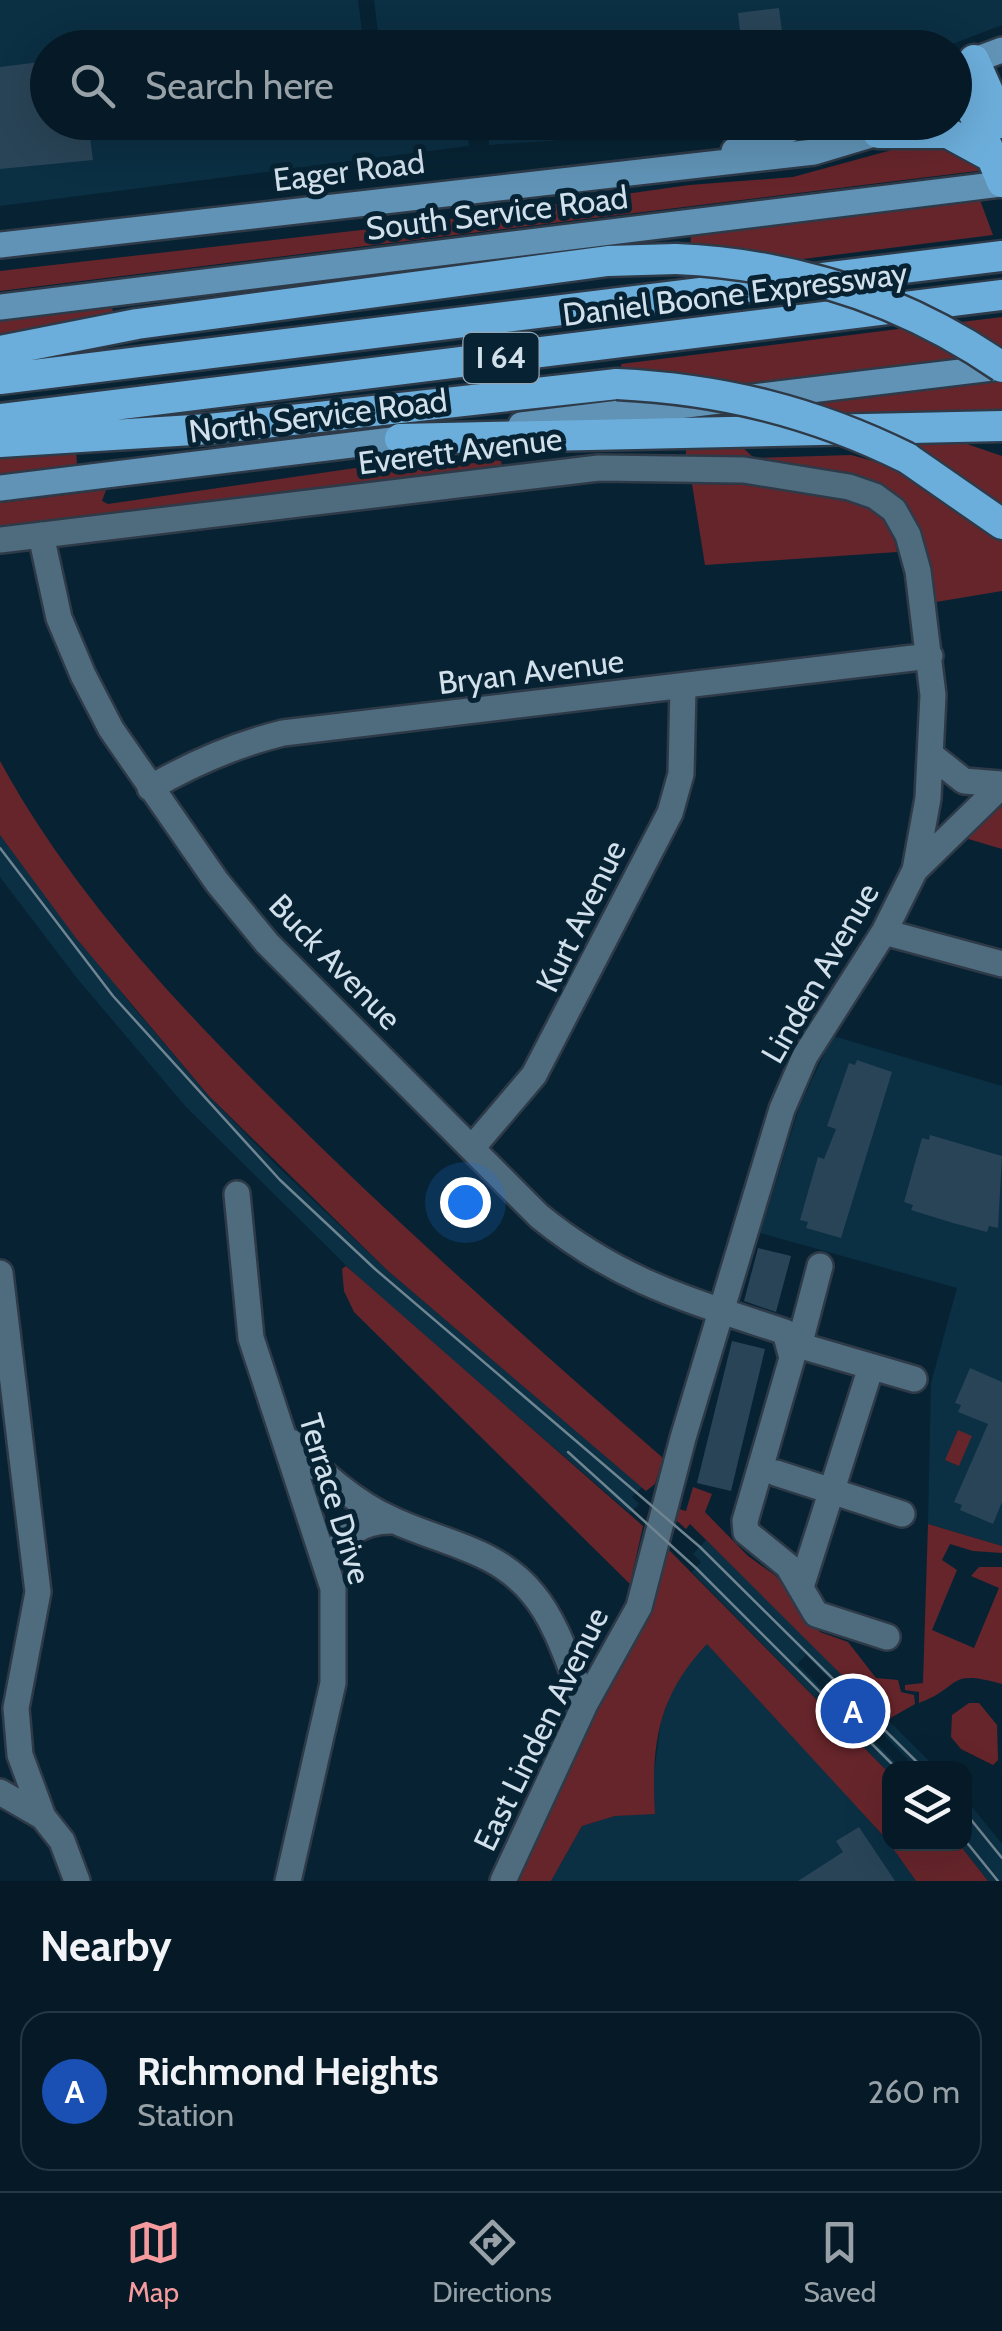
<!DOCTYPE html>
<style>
:root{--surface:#051a26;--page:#0e232e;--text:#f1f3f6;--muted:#97a1a7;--line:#263843;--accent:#f59b9e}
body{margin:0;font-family:Cabin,sans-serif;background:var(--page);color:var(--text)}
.controls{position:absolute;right:30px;bottom:30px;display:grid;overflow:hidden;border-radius:20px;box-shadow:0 10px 40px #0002}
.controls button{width:90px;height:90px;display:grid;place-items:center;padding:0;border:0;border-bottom:2px solid var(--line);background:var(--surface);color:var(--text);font:50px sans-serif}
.you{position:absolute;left:465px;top:1202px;width:35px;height:35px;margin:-25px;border:8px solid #fff;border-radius:50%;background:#1a73e8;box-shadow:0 0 0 15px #1a73e833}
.badge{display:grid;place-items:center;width:65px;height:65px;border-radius:50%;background:var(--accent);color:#fff;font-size:32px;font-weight:700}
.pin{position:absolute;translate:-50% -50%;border:5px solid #fff;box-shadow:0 2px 10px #0006}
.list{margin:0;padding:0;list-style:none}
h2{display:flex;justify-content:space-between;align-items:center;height:130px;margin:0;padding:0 40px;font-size:42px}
h2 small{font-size:32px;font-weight:400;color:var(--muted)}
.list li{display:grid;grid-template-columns:65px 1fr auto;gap:30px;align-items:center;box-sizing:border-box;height:160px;margin:0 20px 20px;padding:0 20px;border:2px solid var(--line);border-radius:30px}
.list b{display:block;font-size:38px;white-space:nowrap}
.list p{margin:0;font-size:32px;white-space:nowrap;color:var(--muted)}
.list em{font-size:32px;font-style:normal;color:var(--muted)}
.icon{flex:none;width:55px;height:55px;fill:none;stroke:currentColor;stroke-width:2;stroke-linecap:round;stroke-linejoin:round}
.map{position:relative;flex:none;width:1002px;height:1881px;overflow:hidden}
.search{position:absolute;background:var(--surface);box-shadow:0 10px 40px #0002;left:30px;right:30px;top:30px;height:110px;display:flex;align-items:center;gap:25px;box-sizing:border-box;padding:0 35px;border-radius:55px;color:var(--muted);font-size:38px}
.sheet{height:310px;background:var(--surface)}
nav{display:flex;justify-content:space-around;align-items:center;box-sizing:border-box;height:140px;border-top:2px solid var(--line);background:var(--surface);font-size:28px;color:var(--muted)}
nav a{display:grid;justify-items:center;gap:5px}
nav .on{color:var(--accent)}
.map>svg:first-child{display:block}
</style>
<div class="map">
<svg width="1002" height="1881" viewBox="0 0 1002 1881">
<rect width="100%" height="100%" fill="#072333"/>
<path fill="#0b2f43" d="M 0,0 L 358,0 L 364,47 L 48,48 L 48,122 L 483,123 L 467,132 L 469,146 L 0,206 Z
M 374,0 L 1002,0 L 1002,25 L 942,48 L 380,48 Z
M 489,123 L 489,122 L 707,123 L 643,134 L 489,145 Z
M 0,835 L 129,1002 L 209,1096 L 275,1164 L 387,1270 L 642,1487 L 632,1497 L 639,1504 L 630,1513 L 367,1286 L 186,1107 L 76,977 L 0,877 Z
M 833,1036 L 1002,1086 L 1002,1546 L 928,1524 L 931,1383 L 957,1288 L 760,1233 L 800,1105 Z
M 706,1540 L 801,1633 L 936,1768 L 916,1768 L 806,1655 L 797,1664 L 901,1768 L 890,1768 L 889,1773 L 692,1572 L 701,1562 L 693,1554 Z
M 707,1643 L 817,1759 L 894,1849 L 916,1881 L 551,1881 L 582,1826 L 615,1816 L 655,1813 L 653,1779 L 661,1722 L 677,1675 Z
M 965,1798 L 1002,1844 L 1002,1881 L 988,1881 L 959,1844 L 964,1844 Z"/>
<path fill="#66252b" d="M 948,143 L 985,170 L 0,291 L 0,271 L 414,224 L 689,185 L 793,177 L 910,145 Z
M 980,200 L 993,235 L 787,261 L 690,249 L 691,235 Z
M 112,308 L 114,314 L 0,337 L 0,321 Z
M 1002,317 L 1002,353 L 953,323 Z
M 914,327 L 967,357 L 736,386 L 622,375 L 621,364 Z
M 1002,381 L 1002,416 L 849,419 L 809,405 Z
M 964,437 L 964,443 L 1002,456 L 1002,508 L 893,439 Z
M 742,447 L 754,458 L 851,455 L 903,469 L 1002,541 L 1002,591 L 936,602 L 923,536 L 902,504 L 686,457 L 686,449 Z
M 76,449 L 77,465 L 0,475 L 0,455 Z
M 501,460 L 502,468 L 0,530 L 0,503 L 106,490 L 102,501 L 108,504 L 390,463 L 414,464 L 421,469 Z
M 692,484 C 740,485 856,483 887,523 C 893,531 895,542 897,552 L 705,565 Z
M 0,761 C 69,888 170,997 271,1098 C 397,1224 529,1341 663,1458 L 655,1484 L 646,1491 L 387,1270 L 209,1096 L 76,938 L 0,835 Z
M 1002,806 L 1002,849 L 965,838 Z
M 346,1266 L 643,1526 L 630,1584 L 354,1312 L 344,1291 L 342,1269 Z
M 958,1430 L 972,1436 L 959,1466 L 945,1460 Z
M 693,1487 L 712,1494 L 705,1512 L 748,1556 L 776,1576 L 820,1632 L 848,1642 L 876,1678 L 898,1680 L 901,1692 L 914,1695 L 915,1704 L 887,1720 L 690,1524 L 686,1529 L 676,1520 L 679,1509 L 686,1511 Z
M 928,1524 L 1002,1546 L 1002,1553 L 973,1551 L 950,1544 L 942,1560 L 957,1570 L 932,1630 L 974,1648 L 999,1588 L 971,1576 L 979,1567 L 1002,1567 L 1002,1684 C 946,1668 962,1687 919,1703 L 919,1692 L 905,1690 L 905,1685 L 923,1683 Z
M 669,1550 L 889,1773 L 890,1843 L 707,1644 C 658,1696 651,1743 655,1814 L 615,1816 L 582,1826 L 551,1881 L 515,1881 L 643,1615 Z
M 969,1703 L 979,1703 L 997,1725 L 998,1760 L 993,1765 L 961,1749 L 951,1737 L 952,1715 Z
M 890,1844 L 959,1844 L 988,1881 L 916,1881 Z"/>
<path fill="#294457" d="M 779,8 L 784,48 L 742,48 L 738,13 Z
M 48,61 L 48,122 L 88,122 L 93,160 L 0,169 L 0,67 Z
M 857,1060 L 892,1072 L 841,1238 L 806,1228 L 808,1222 L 800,1220 L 818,1157 L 824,1159 L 836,1129 L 827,1126 L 849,1063 L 855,1065 Z
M 930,1135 L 1002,1156 L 998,1228 L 989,1226 L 987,1232 L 953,1223 L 911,1210 L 913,1205 L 904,1202 L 922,1138 L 929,1140 Z
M 758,1248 L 791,1256 L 776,1312 L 744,1301 Z
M 732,1341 L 765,1349 L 731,1491 L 697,1483 Z
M 970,1368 L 1002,1382 L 1002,1502 L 993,1524 L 960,1510 L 962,1505 L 954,1502 L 988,1424 L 958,1412 L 961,1405 L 955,1403 Z
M 837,1686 L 877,1726 L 868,1735 L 828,1695 Z
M 859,1827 L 895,1881 L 798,1881 L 843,1852 L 836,1841 Z"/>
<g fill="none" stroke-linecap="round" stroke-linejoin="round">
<defs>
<path id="minor" d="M 41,535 L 59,618 L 83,675 L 111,729 L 217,882 L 267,943 L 539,1216 C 620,1282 689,1300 785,1332 L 792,1358 L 745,1521 L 746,1532 L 788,1566 L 816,1614 L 887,1637
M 0,540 L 599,468 L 744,470 L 849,487 L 875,496 L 894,510 L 908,535 L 918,571 L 933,695 L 928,798 L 915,870 L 884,932 L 805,1056 L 782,1109 L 683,1438 L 639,1607 L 585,1704 L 503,1881
M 931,755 L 964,781 L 1002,784
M 150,788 C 193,763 234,745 283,733 L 930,656
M 915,870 L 1002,785
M 884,932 L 1002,964
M 472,1148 L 534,1075 L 670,813 L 681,774 L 683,687
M 237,1194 L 251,1338 L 333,1588 L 333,1683 L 288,1881
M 0,1273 L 38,1592 L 16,1708 L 20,1755 L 43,1817 L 62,1841 L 77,1881
M 791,1343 L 914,1379
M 799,1346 L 820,1266
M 291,1442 C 322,1473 353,1502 393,1520 C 442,1543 497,1549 533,1594 C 558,1624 570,1668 585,1704
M 776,1473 L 902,1514
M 327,1567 C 340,1536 360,1520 394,1521
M 801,1587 L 871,1367
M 0,1792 L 43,1817"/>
<path id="major" d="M 959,66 L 1002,50
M 734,151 L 809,122
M 0,245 L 814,152 L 894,128
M 0,307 L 1002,184
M 521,425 L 1002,367
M 0,488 L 417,437"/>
<path id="highway" d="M 974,60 L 1002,123
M 955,68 L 1002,182
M 878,133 L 948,133 L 992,157
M 0,351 L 137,324 L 608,261 L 676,259
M 0,379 L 1002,256
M 0,419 L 1002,295
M 400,439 L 1002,426
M 0,442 L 209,429 L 617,384
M 907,458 L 1002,524"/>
</defs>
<use href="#minor" stroke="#2e3a48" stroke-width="30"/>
<use href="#major" stroke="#2e3a48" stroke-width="30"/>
<use href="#highway" stroke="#2e3a48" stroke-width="35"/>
<use href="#minor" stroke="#4f6b7e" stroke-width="25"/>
<use href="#major" stroke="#6093b6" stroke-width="25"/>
<use href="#highway" stroke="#6caedb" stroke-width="30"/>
<path stroke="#6f8491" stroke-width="2.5" d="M 0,848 L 113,996 L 280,1180 L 375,1269 L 700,1547 L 923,1768
M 568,1452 L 696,1568 L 896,1768
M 964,1811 L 1002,1858
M 964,1839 L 998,1881"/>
<defs>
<path id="highway-bridge" d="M 676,259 C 795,264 903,299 1002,367
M 617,384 C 722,389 814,412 907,458"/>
</defs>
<use href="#highway-bridge" stroke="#2e3a48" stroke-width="35" stroke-linecap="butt"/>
<use href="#highway-bridge" stroke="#6caedb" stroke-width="30"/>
</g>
<g text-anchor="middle" stroke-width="10" stroke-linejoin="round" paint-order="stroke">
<rect fill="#072333" stroke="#94a7b4" stroke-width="2.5" x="463.5" y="333" width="75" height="50" rx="8"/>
<g font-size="30" font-weight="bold" fill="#d1e0eb">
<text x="501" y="368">I 64</text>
</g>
<g font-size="32" fill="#d1e0eb" stroke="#072333">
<text transform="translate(349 171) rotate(-7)" y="11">Eager Road</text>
<text transform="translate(497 213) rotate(-7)" y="11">South Service Road</text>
<text transform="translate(735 294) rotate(-7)" y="11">Daniel Boone Expressway</text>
<text transform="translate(318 416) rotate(-7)" y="11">North Service Road</text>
<text transform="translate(460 451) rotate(-7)" y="11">Everett Avenue</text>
<text transform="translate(531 672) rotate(-7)" y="11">Bryan Avenue</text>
<text transform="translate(581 916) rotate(-64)" y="11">Kurt Avenue</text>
<text transform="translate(335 962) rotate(46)" y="11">Buck Avenue</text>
<text transform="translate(820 973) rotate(-60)" y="11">Linden Avenue</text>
<text transform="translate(335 1499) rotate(73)" y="11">Terrace Drive</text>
<text transform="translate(541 1729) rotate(-64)" y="11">East Linden Avenue</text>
</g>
</g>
</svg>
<div class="controls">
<button><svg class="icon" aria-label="layers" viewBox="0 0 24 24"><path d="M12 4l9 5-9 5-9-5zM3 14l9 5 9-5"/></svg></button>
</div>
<div class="you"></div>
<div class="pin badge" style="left:853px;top:1711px;background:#1a4fb4">A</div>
<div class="search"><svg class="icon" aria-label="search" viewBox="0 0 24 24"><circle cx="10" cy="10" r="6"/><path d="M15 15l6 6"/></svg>Search here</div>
</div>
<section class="sheet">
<h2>Nearby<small></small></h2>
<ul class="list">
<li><span class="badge" style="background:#1a4fb4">A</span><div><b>Richmond Heights</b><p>Station</p></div><em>260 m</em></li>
</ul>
</section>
<nav>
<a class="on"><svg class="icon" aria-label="map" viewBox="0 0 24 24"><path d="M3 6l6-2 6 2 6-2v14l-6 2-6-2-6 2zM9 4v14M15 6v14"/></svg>Map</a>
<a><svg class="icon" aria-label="directions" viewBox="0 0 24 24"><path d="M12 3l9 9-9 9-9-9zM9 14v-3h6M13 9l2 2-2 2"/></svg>Directions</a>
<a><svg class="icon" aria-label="saved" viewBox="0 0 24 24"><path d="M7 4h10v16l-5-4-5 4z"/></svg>Saved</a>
</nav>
